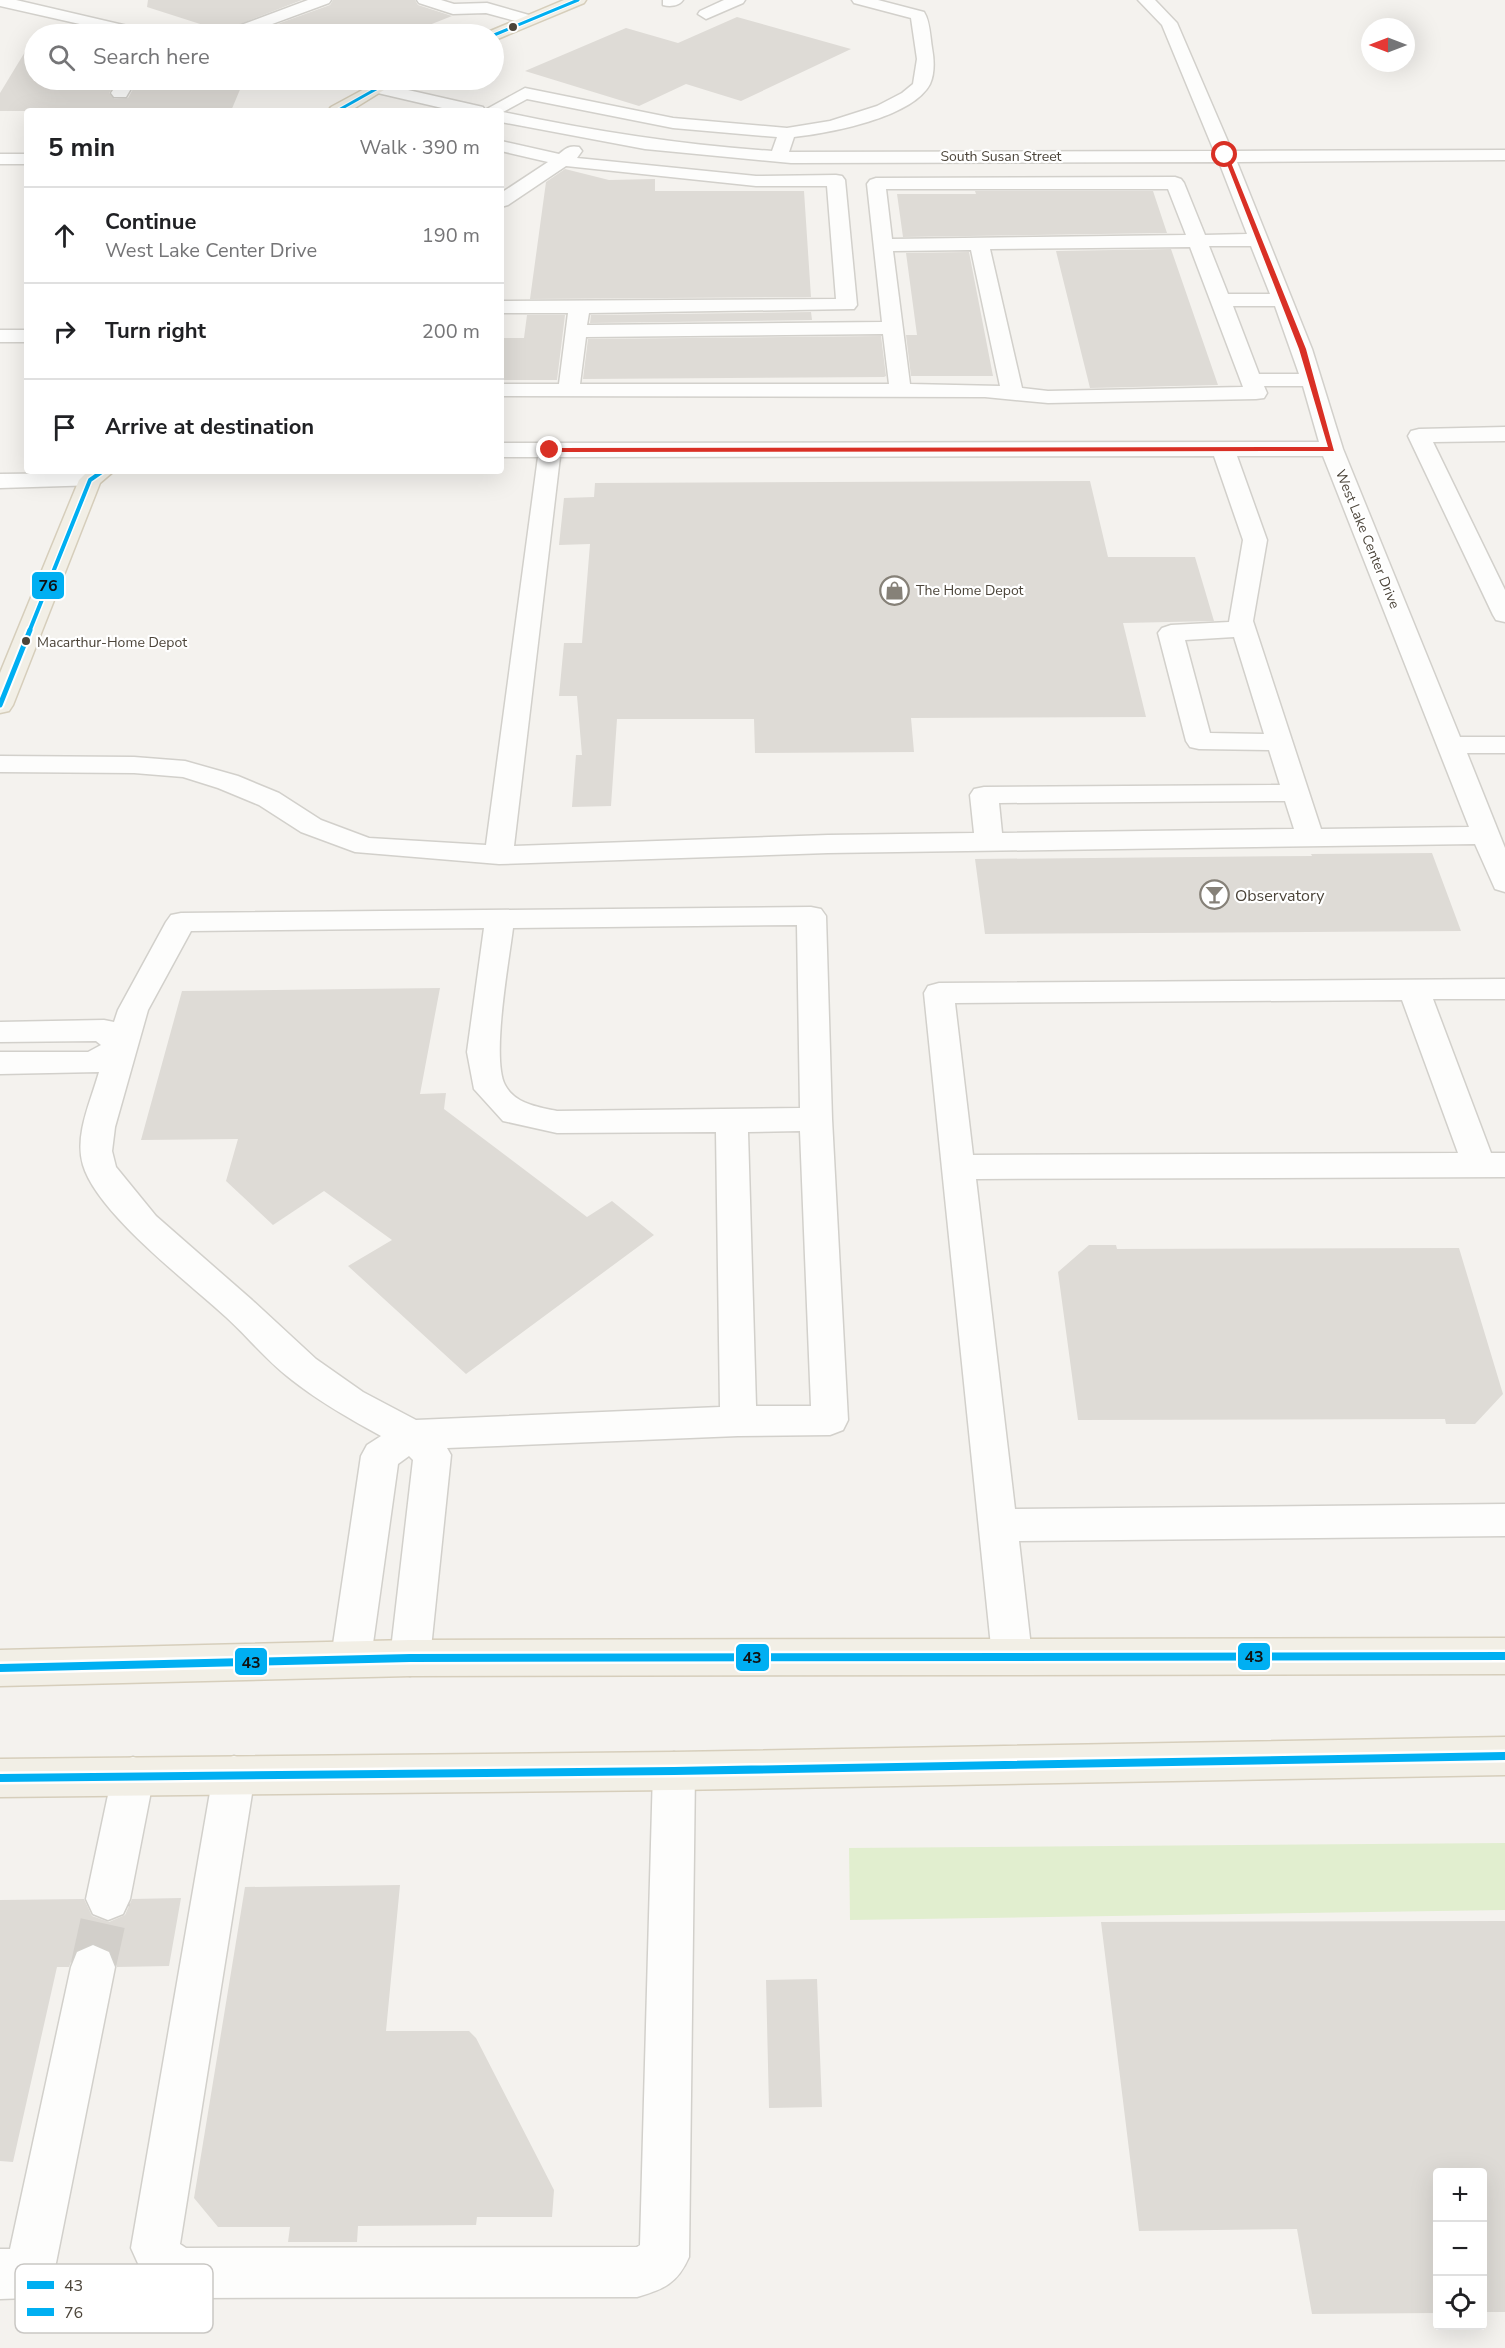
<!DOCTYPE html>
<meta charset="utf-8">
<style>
:root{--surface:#fff;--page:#f2f2f2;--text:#202124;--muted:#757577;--line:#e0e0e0}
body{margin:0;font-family:"Nunito Sans",sans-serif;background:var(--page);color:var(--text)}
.controls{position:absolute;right:18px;bottom:18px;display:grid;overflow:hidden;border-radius:6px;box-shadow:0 6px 24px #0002}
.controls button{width:54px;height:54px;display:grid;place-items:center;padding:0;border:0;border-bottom:2px solid var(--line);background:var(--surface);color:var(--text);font:30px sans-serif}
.compass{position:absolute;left:1361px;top:18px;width:54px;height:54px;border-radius:50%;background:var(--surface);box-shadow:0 6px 24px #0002;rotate:270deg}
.stop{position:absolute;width:18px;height:18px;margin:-14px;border:4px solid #d93025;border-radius:50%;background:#fff}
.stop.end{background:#d93025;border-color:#fff;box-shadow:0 2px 6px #0008}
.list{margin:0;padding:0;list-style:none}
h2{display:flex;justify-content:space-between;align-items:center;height:78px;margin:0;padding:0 24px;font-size:26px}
h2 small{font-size:20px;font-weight:400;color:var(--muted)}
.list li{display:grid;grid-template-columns:39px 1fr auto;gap:18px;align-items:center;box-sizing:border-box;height:96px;padding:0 24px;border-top:2px solid var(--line)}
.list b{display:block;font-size:22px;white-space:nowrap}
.list p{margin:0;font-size:20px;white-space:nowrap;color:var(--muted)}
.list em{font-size:20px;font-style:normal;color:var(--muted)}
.icon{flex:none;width:33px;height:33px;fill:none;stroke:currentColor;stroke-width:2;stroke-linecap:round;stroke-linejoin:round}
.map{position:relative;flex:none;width:1505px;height:2348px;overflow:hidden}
.search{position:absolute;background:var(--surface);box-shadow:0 6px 24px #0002;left:24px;top:24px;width:480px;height:66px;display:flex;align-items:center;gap:15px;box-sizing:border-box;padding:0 21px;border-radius:33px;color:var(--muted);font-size:22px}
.panel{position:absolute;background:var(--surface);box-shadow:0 6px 24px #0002;left:24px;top:108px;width:480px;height:366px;border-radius:6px}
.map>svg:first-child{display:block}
</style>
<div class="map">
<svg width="1505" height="2348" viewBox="0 0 1505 2348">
<rect width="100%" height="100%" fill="#f4f2ee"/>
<path fill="#e1eecf" d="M 1505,1843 L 1505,1910 L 850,1920 L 849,1848 Z"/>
<path fill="#dedbd6" d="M 148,0 L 302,0 L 222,31 L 147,7 Z
M 333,0 L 415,0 L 418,5 L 452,16 L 409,33 L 390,27 L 372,34 L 250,34 L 330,5 Z
M 737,17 L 851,49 L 741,101 L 686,84 L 639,106 L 525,71 L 626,28 L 678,43 Z
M 34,37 L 34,80 L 118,80 L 109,93 L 114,99 L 128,98 L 138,80 L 244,80 L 231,111 L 0,111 L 0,93 Z
M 565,169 L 609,180 L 655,179 L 655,191 L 804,191 L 811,297 L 530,299 L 546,182 Z
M 975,191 L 1153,191 L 1167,233 L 903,237 L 897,194 L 976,194 Z
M 1171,249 L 1218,385 L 1090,388 L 1056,251 Z
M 969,252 L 993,376 L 911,376 L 906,335 L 917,335 L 906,253 Z
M 811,312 L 812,320 L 590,323 L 591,315 Z
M 527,315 L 565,315 L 557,380 L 501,380 L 501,338 L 524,338 Z
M 881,336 L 886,376 L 884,377 L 583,379 L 588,339 Z
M 1090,481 L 1108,557 L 1195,557 L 1214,621 L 1123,623 L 1146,717 L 911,718 L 914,752 L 755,753 L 754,719 L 617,719 L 611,806 L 572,807 L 576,755 L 582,755 L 577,696 L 559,696 L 564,643 L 582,643 L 590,544 L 559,545 L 564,498 L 594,497 L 595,483 Z
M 1432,853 L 1461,931 L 985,934 L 975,859 L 1312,856 L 1311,854 Z
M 440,988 L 420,1094 L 446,1093 L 444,1109 L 587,1217 L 612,1201 L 654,1235 L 466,1374 L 348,1266 L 392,1240 L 324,1191 L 273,1225 L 226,1181 L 238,1139 L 141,1140 L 182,991 Z
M 1089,1245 L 1116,1245 L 1117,1249 L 1459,1248 L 1503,1394 L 1475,1424 L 1446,1424 L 1445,1419 L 1078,1420 L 1058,1272 Z
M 400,1885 L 386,2031 L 469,2031 L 476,2038 L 554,2190 L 552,2217 L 477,2217 L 476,2225 L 358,2226 L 357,2242 L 288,2242 L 290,2227 L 218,2227 L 194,2198 L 245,1887 Z
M 181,1898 L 169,1966 L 117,1967 L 110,1950 L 92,1943 L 76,1950 L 69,1967 L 57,1967 L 13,2162 L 0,2161 L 0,1900 L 84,1899 L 92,1916 L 109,1922 L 125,1915 L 132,1899 Z
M 1505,1921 L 1505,2312 L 1482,2312 L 1482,2172 L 1437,2172 L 1437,2313 L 1312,2314 L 1297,2229 L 1139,2231 L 1101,1922 Z
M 817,1979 L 822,2107 L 769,2108 L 766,1980 Z"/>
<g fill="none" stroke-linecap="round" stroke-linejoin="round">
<path stroke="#d2cfca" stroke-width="45" stroke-dasharray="45 22" stroke-linecap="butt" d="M 93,1967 L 108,1899"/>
<defs>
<path id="minor" d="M 0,0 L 16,0 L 149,31 L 151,34 L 124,34 L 0,6 Z
M 308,0 L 331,0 L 329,3 L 245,34 L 223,34 L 225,31 Z
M 417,0 L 441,0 L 454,4 L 487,3 L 536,17 L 538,20 L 530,25 L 486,13 L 453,14 L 419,3 Z
M 663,0 L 683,0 C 679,6 670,7 663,5 Z
M 724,0 L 745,0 L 743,3 L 706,19 L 698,14 L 700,11 Z
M 852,0 L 878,0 L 924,12 C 930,21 930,36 932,48 C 934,59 935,73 930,84 C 912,118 829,133 794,137 L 789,152 L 1214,151 L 1162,25 L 1138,0 L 1155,0 L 1177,23 L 1232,151 L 1505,150 L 1505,160 L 1237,162 L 1312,349 L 1343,449 L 1460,737 L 1505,737 L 1505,753 L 1467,753 L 1505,848 L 1505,892 L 1495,889 L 1475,844 L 828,853 L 499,864 L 355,852 L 301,832 L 259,805 L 218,788 L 183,777 L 134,773 L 0,772 L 0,756 L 134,757 L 185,761 L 238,776 L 279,793 L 321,820 L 369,838 L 486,845 L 538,457 L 501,457 L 501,443 L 1319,442 L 1303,386 L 1264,386 L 1267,393 L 1264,398 L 1256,399 L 1048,403 L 985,397 L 501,396 L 501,384 L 559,384 L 568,313 L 501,313 L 501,301 L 836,299 L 827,186 L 756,186 L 566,166 L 508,205 L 501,207 L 501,193 L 548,162 L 501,151 L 501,141 L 559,154 C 566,148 570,145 579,147 L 582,151 L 577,158 L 756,176 L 836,175 L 842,176 L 845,180 L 857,305 L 854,309 L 589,313 L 587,325 L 882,322 L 867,184 L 870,180 L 876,178 L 1175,177 L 1181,179 L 1184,183 L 1205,235 L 1247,234 L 1219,162 L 791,163 L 645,149 L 501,122 L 501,111 L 455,111 L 339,84 L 337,80 L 364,80 L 483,107 L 485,110 L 525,88 L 673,118 L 787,128 L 830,121 L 877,106 L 902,93 L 913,84 L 917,59 L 911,18 L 854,3 ZM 527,99 L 673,128 L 777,137 L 772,151 C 681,145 592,131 503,112 ZM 886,189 L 1168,189 L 1186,235 L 892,239 ZM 1209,246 L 1251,246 L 1270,294 L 1228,294 ZM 1190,247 L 1243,387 L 1048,391 L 1022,388 L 990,249 ZM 971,250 L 1000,386 L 910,384 L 893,251 ZM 1233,306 L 1275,306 L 1299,374 L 1259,374 ZM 883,334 L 889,384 L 580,384 L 586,337 ZM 1214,456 L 1243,540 L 1229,622 L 1171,625 L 1162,628 L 1158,633 L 1186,741 L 1190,747 L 1199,749 L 1269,750 L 1280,785 L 984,787 L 974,789 L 970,795 L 974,833 L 828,835 L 514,846 L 560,457 ZM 1237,456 L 1323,456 L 1469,827 L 1321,829 L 1253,621 L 1267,540 ZM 1234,637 L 1264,734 L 1210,733 L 1185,640 ZM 1285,801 L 1294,829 L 1002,833 L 999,803 Z
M 120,80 L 136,80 L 126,97 L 114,97 L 111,93 Z
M 0,154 L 27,154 L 27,164 L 0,164 Z
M 0,330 L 27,330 L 27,342 L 0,342 Z
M 1505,427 L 1505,441 L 1433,442 L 1505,590 L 1505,622 L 1496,620 L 1493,615 L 1408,436 L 1411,431 L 1419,429 Z
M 90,473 L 98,475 L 101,480 L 98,485 L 0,488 L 0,474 Z
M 811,907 L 821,909 L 826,916 L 832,1119 L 848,1420 L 843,1430 L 830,1435 L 738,1436 L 447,1448 L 451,1455 L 430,1658 L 424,1670 L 410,1676 L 396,1670 L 390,1658 L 413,1460 L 409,1456 L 398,1464 L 371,1658 L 365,1670 L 351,1676 L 337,1670 L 331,1658 L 361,1456 L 367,1445 L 381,1436 C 350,1419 320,1402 292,1380 C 268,1362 248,1337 226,1317 C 188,1282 97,1213 83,1165 C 74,1135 91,1101 99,1072 L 0,1074 L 0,1052 L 88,1052 L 101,1045 L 96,1041 L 0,1042 L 0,1022 L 104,1020 L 114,1022 L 118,1010 L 166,922 L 171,915 L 181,913 ZM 797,925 L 800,1108 L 557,1111 C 538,1107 515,1104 505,1085 C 491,1058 509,961 513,928 ZM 484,928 L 467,1052 L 474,1089 L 503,1121 L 557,1133 L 716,1132 L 720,1407 L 416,1420 L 363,1392 L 316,1359 L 252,1300 L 156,1216 L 116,1167 L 112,1151 L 115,1127 L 148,1010 L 191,931 ZM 800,1131 L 811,1406 L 756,1406 L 748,1132 Z
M 1505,979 L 1505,999 L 1433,999 L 1491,1153 L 1505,1153 L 1505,1177 L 976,1179 L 1015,1509 L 1505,1504 L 1505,1536 L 1019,1541 L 1032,1656 L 1026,1668 L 1012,1674 L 998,1668 L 992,1656 L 924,993 L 928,986 L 939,983 ZM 1402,1000 L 1458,1153 L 973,1155 L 955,1003 Z
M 674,1752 L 689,1758 L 695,1771 L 689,2257 C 677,2284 664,2289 637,2297 L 186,2298 L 145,2279 L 131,2248 L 213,1775 L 219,1761 L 234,1756 L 249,1761 L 255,1775 L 180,2244 L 186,2248 L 637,2247 L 640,2245 L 653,1771 L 659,1758 Z
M 133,1757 L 148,1762 L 154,1776 L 130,1899 L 123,1914 L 108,1920 L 93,1914 L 86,1899 L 112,1776 L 118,1762 Z
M 93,1945 L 109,1952 L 115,1967 L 54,2273 L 46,2290 L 29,2298 L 0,2299 L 0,2249 L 10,2249 L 71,1967 L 77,1952 Z"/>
<path id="major" d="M 564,0 L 586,0 L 584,3 L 500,38 L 494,40 L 494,34 L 486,34 L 488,32 Z
M 381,80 L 400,80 L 350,111 L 328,111 L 331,107 Z
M 88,471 L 114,471 L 100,483 L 13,705 L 9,711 L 0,713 L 0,673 L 79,480 Z
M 1505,1638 L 1505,1674 L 410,1676 L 0,1686 L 0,1650 L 410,1640 Z
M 1505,1737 L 1505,1775 L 674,1790 L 0,1797 L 0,1759 L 674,1752 Z"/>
</defs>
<use href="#minor" stroke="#d2d0cb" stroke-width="3"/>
<use href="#major" stroke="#d6cebb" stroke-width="3"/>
<use href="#minor" fill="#fdfdfc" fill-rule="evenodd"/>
<use href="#major" fill="#f2efe6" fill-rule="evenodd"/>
<defs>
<path id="bus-1" d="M 0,1668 L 410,1658 L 1505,1656
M 0,1778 L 674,1771 L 1505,1756"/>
<path id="bus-2-far2" d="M 494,35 L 578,0
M 337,111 L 392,80"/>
<path id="bus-2-far1" d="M 29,632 L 90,480 L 103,471"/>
<path id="bus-2" d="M 0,705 L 30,630"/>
</defs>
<use href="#bus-1" stroke="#fff" stroke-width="13"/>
<use href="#bus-2-far2" stroke="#fff" stroke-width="5"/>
<use href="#bus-2-far1" stroke="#fff" stroke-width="7"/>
<use href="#bus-2" stroke="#fff" stroke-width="9"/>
<use href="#bus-1" stroke="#00aff2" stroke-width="8"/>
<use href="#bus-2-far2" stroke="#00aff2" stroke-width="3"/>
<use href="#bus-2-far1" stroke="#00aff2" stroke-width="4"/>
<use href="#bus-2" stroke="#00aff2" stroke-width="5"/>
</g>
<path fill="#d93025" d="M 1223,154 L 1228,155 L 1306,349 L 1334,451 L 550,452 L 547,450 L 550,448 L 1328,447 L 1299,349 Z"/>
<defs>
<symbol id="shop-ring" viewBox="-11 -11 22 22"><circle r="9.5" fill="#fff" stroke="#868178" stroke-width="1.5"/><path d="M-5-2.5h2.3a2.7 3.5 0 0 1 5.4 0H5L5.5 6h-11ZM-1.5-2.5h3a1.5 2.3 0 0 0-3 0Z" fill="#868178"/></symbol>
<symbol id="bar-ring" viewBox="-11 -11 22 22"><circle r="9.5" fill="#fff" stroke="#868178" stroke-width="1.5"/><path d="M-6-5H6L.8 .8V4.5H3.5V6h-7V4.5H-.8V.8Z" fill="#868178"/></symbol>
</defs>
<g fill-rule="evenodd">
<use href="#shop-ring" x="878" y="574" width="33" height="33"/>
<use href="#bar-ring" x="1198" y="878" width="33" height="33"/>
</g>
<g fill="#4b4439" stroke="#fff" stroke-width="2">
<circle cx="513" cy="27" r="5"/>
<circle cx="26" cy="641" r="5"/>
</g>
<g text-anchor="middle" stroke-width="4.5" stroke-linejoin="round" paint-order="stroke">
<g font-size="14" fill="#4b4439" stroke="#fff">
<text x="1001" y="161">South Susan Street</text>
<text transform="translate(1368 539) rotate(68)" y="5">West Lake Center Drive</text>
</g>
<g font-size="14" fill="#4b4439" stroke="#fff" text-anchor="start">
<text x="916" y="595">The Home Depot</text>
</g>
<g font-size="14" fill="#4b4439" stroke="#fff" text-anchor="start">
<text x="37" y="647">Macarthur-Home Depot</text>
</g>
<g font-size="16" fill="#4b4439" stroke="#fff" text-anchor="start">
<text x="1235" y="901">Observatory</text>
</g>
</g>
<rect x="15" y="2264" width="198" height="69" rx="9" fill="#fff" stroke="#c9c7c4" stroke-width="1.5"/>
<rect x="27" y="2281" width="27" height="8" fill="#00aff2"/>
<rect x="27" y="2308" width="27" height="8" fill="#00aff2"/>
<g font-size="16" fill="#4b4439">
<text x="64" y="2291">43</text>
<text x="64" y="2318">76</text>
</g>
<g stroke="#fff" stroke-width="2">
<rect x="31" y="571" width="34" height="29" rx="6" fill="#00aff2"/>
<rect x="1237" y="1642" width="34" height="29" rx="6" fill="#00aff2"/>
<rect x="735" y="1643" width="35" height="29" rx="6" fill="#00aff2"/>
<rect x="234" y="1647" width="34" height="29" rx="6" fill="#00aff2"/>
</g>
<g font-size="16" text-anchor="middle" font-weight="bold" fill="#111">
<text x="48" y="591">76</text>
<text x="1254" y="1662">43</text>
<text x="752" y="1663">43</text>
<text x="251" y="1668">43</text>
</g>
</svg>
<div class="controls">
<button>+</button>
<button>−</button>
<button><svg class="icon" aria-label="locate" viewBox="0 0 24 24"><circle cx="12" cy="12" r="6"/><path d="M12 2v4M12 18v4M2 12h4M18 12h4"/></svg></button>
</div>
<svg class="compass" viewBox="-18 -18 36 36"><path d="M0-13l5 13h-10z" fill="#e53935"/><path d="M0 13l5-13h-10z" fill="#757577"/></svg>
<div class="stop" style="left:1225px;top:155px"></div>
<div class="stop end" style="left:550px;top:450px"></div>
<div class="search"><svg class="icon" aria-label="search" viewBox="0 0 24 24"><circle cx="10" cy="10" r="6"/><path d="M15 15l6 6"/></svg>Search here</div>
<section class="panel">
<h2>5 min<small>Walk · 390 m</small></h2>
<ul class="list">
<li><svg class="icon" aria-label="ahead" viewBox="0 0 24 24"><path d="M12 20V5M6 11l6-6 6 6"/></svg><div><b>Continue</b><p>West Lake Center Drive</p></div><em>190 m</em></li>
<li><svg class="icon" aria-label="right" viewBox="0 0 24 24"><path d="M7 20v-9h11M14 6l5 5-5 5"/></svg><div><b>Turn right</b></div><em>200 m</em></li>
<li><svg class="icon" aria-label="arrive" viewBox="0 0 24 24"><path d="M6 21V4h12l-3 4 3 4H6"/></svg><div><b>Arrive at destination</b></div></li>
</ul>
</section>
</div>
